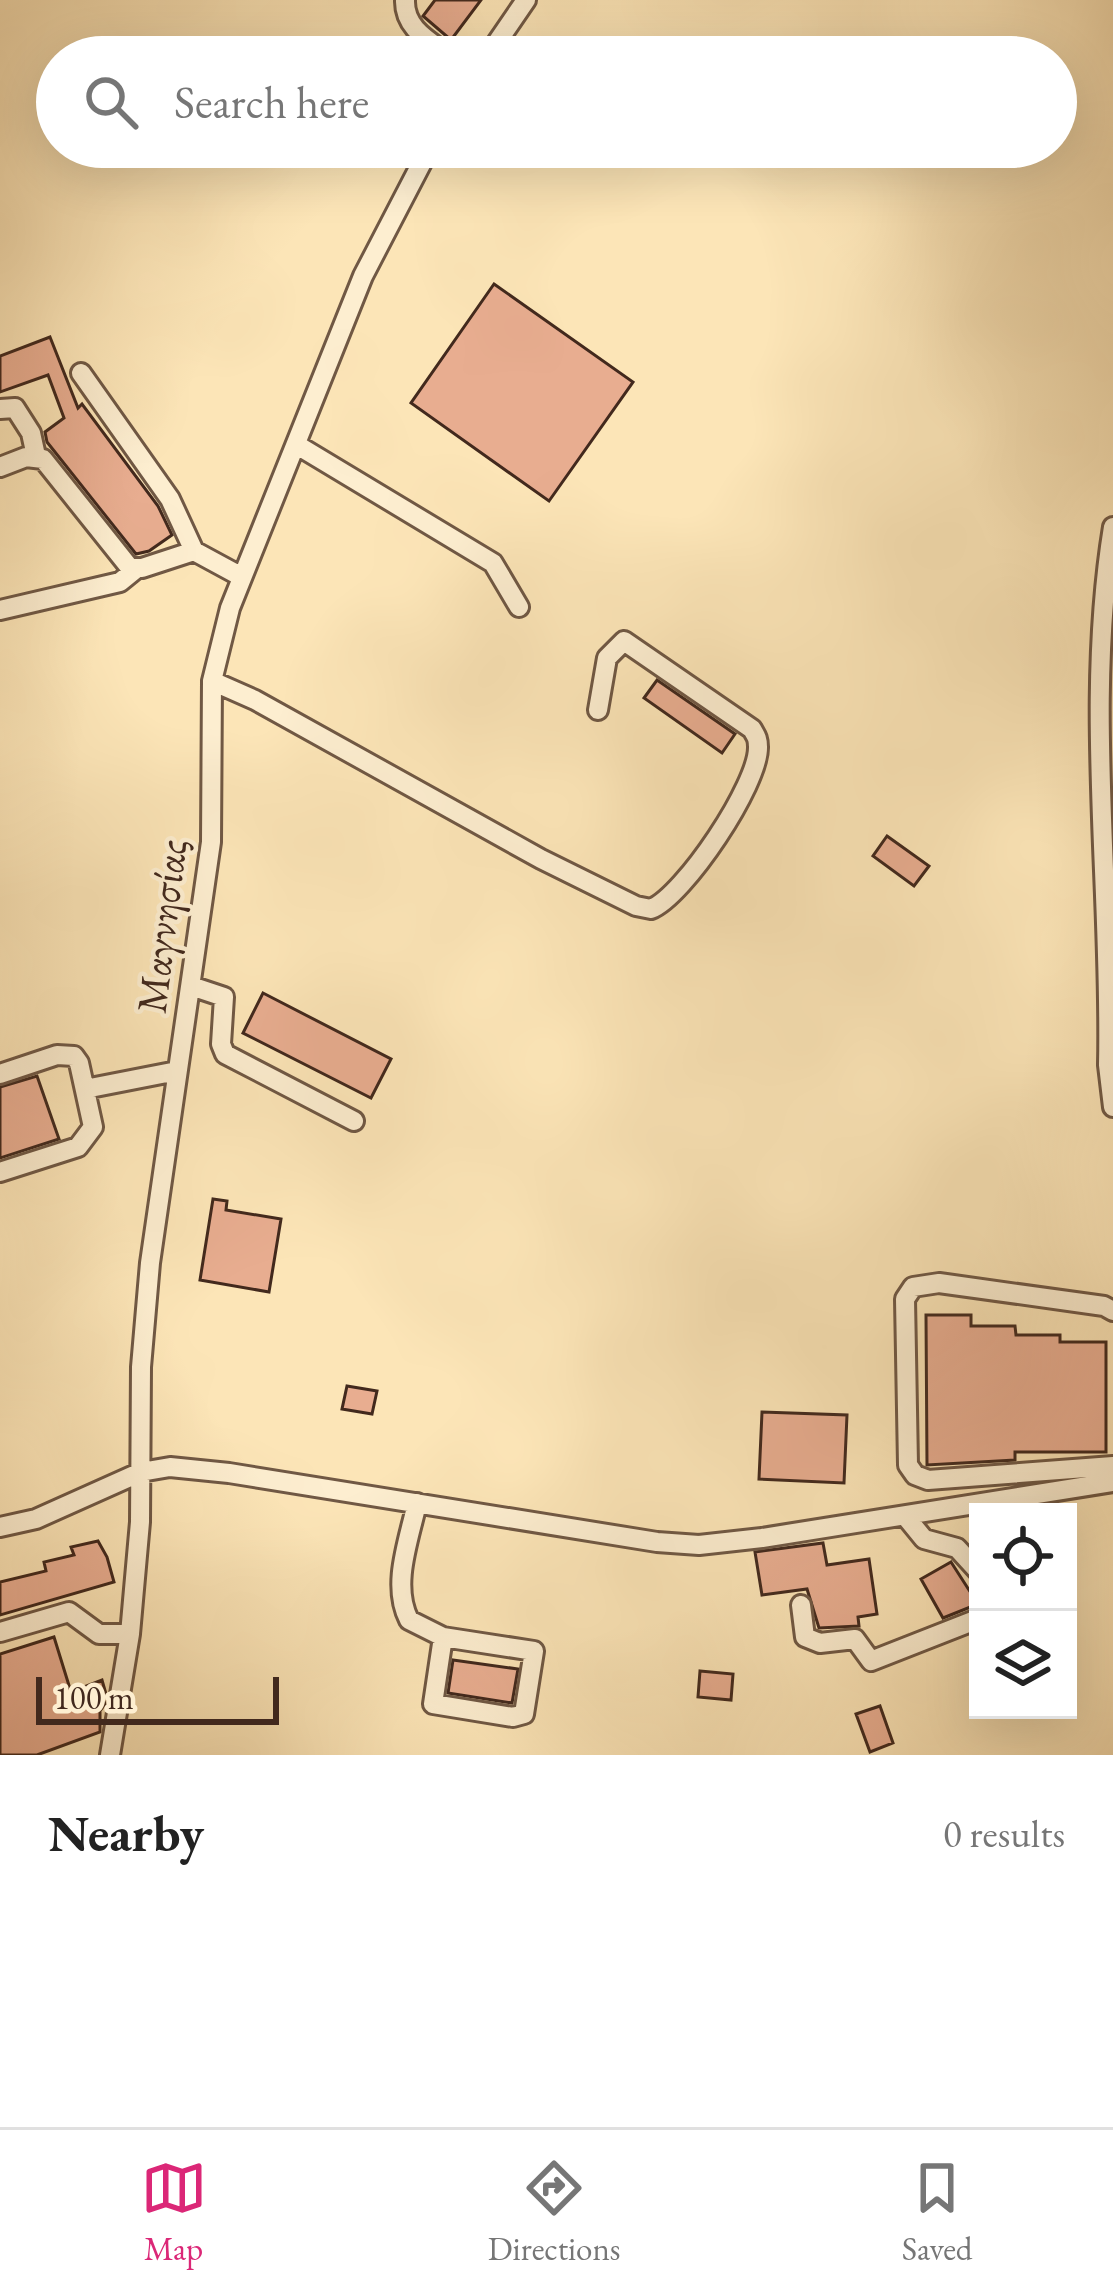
<!DOCTYPE html>
<meta charset="utf-8">
<style>
:root{--surface:#fff;--page:#f2f2f2;--text:#222;--muted:#767676;--line:#e0e0e0;--accent:#db2777}
body{margin:0;font-family:"EB Garamond",serif;background:var(--page);color:var(--text)}
.controls{position:absolute;right:36px;bottom:36px;display:grid;overflow:hidden;border-radius:0px;box-shadow:0 12px 48px #0002}
.controls button{width:108px;height:108px;display:grid;place-items:center;padding:0;border:0;border-bottom:3px solid var(--line);background:var(--surface);color:var(--text);font:60px sans-serif}
.scale{position:absolute;left:36px;bottom:30px;width:243px;box-sizing:border-box;padding-left:12px;border:6px solid #42291d;border-top:0;font-size:33px;line-height:42px;white-space:nowrap;color:#42291d;-webkit-text-stroke:9px #fdeed0;paint-order:stroke}
.list{margin:0;padding:0;list-style:none}
h2{display:flex;justify-content:space-between;align-items:center;height:156px;margin:0;padding:0 48px;font-size:51px}
h2 small{font-size:39px;font-weight:400;color:var(--muted)}
.icon{flex:none;width:66px;height:66px;fill:none;stroke:currentColor;stroke-width:2;stroke-linecap:round;stroke-linejoin:round}
.map{position:relative;flex:none;width:1113px;height:1755px;overflow:hidden}
.search{position:absolute;background:var(--surface);box-shadow:0 12px 48px #0002;left:36px;right:36px;top:36px;height:132px;display:flex;align-items:center;gap:30px;box-sizing:border-box;padding:0 42px;border-radius:66px;color:var(--muted);font-size:45px}
.sheet{height:372px;background:var(--surface)}
nav{display:flex;justify-content:space-around;align-items:center;box-sizing:border-box;height:168px;border-top:3px solid var(--line);background:var(--surface);font-size:33px;color:var(--muted)}
nav a{display:grid;justify-items:center;gap:6px}
nav .on{color:var(--accent)}
.map>svg:first-child{display:block}
</style>
<div class="map">
<svg width="1113" height="1755" viewBox="0 0 1113 1755">
<rect width="100%" height="100%" fill="#fce5b7"/>
<filter id="stains"><feTurbulence type="fractalNoise" baseFrequency=".00167" numOctaves="4"/><feColorMatrix values="0 0 0 0 .2 0 0 0 0 .09 0 0 0 0 .02 0 0 0 .5 -.17"/></filter>
<radialGradient id="worn" r=".72"><stop offset=".6" stop-color="#630" stop-opacity="0"/><stop offset="1" stop-color="#630" stop-opacity=".3"/></radialGradient>
<path fill="#e8ad90" stroke="#42291d" stroke-width="3" d="M 435,0 L 481,0 L 451,40 L 423,16 Z
M 494,284 L 633,382 L 549,501 L 411,403 Z
M 50,337 L 78,408 L 82,404 L 158,506 L 172,535 L 149,551 L 136,554 L 47,442 L 45,432 L 64,418 L 48,375 L 0,392 L 0,356 Z
M 657,680 L 735,734 L 722,753 L 644,698 Z
M 887,836 L 929,866 L 914,886 L 873,856 Z
M 263,993 L 391,1059 L 371,1098 L 243,1033 Z
M 37,1076 L 59,1139 L 0,1158 L 0,1087 Z
M 213,1199 L 227,1201 L 226,1210 L 281,1219 L 269,1292 L 200,1280 Z
M 926,1315 L 971,1315 L 971,1326 L 1015,1326 L 1016,1335 L 1060,1335 L 1060,1342 L 1106,1342 L 1106,1452 L 1015,1452 L 1015,1460 L 927,1465 Z
M 347,1386 L 377,1391 L 372,1414 L 342,1409 Z
M 762,1412 L 847,1415 L 844,1483 L 759,1479 Z
M 98,1541 L 107,1557 L 114,1582 L 0,1615 L 0,1582 L 46,1571 L 44,1562 L 74,1555 L 71,1547 Z
M 823,1543 L 827,1565 L 869,1559 L 877,1614 L 858,1617 L 859,1626 L 819,1628 L 807,1589 L 762,1595 L 755,1552 Z
M 951,1562 L 978,1604 L 943,1618 L 921,1579 Z
M 54,1637 L 71,1692 L 102,1680 L 106,1694 L 102,1696 L 105,1704 L 100,1711 L 100,1732 L 37,1755 L 0,1755 L 0,1654 Z
M 453,1660 L 518,1669 L 512,1703 L 448,1693 Z
M 700,1671 L 733,1674 L 731,1700 L 698,1697 Z
M 880,1706 L 893,1743 L 870,1752 L 856,1714 Z"/>
<g fill="none" stroke-linecap="round" stroke-linejoin="round">
<defs>
<path id="minor" d="M 405,0 C 404,29 430,41 451,57
M 487,57 L 526,0
M 81,373 L 170,499 L 194,551 L 242,577
M 0,409 L 15,408 L 31,433 L 36,456
M 297,445 L 493,563 L 519,607
M 0,467 L 26,457 L 43,459 L 130,568 L 142,568 L 194,551
M 1113,527 C 1084,705 1112,886 1108,1065 L 1113,1107
M 0,610 L 120,582 L 136,569
M 212,681 L 255,700 L 541,859 L 636,906 L 651,909 C 684,896 759,784 758,747 C 758,738 756,736 752,729 L 624,641 L 607,658 L 598,710
M 191,986 L 224,997 L 221,1044 L 225,1054 L 354,1121
M 0,1074 L 57,1055 L 74,1056 L 79,1063 L 93,1127 L 78,1147 L 0,1172
M 85,1089 L 177,1071
M 1113,1311 L 1104,1306 L 939,1283 L 913,1287 L 905,1299 L 908,1465 L 915,1475 L 928,1480 L 1113,1466
M 417,1503 C 409,1540 391,1585 409,1620 L 443,1637 L 534,1651 L 524,1714 L 513,1717 L 433,1704 L 443,1637
M 906,1517 L 924,1539 L 957,1548 L 978,1571
M 0,1527 L 36,1519 L 141,1472 L 170,1467 L 229,1473 L 657,1542 L 699,1545 L 762,1538 L 1113,1482
M 801,1605 L 805,1637 L 820,1643 L 855,1639 L 871,1661 L 978,1619
M 0,1632 L 69,1612 L 99,1634 L 130,1634
M 110,1755 L 130,1634 L 140,1522 L 141,1367 L 150,1263 L 211,842 L 212,681 L 230,608 L 363,276 L 430,147"/>
</defs>
<use href="#minor" stroke="#705844" stroke-width="24"/>
<use href="#minor" stroke="#fdeed0" stroke-width="18"/>
</g>
<g text-anchor="middle" stroke-width="9" stroke-linejoin="round" paint-order="stroke">
<g font-size="42" fill="#42291d" stroke="#fdeed0">
<text transform="translate(161 926) rotate(-83)" y="15">Μαγνησίας</text>
</g>
</g>
<rect width="100%" height="100%" filter="url(#stains)"/>
<rect width="100%" height="100%" fill="url(#worn)"/>
</svg>
<div class="controls">
<button><svg class="icon" aria-label="locate" viewBox="0 0 24 24"><circle cx="12" cy="12" r="6"/><path d="M12 2v4M12 18v4M2 12h4M18 12h4"/></svg></button>
<button><svg class="icon" aria-label="layers" viewBox="0 0 24 24"><path d="M12 4l9 5-9 5-9-5zM3 14l9 5 9-5"/></svg></button>
</div>
<div class="scale">100 m</div>
<div class="search"><svg class="icon" aria-label="search" viewBox="0 0 24 24"><circle cx="10" cy="10" r="6"/><path d="M15 15l6 6"/></svg>Search here</div>
</div>
<section class="sheet">
<h2>Nearby<small>0 results</small></h2>
<ul class="list">
</ul>
</section>
<nav>
<a class="on"><svg class="icon" aria-label="map" viewBox="0 0 24 24"><path d="M3 6l6-2 6 2 6-2v14l-6 2-6-2-6 2zM9 4v14M15 6v14"/></svg>Map</a>
<a><svg class="icon" aria-label="directions" viewBox="0 0 24 24"><path d="M12 3l9 9-9 9-9-9zM9 14v-3h6M13 9l2 2-2 2"/></svg>Directions</a>
<a><svg class="icon" aria-label="saved" viewBox="0 0 24 24"><path d="M7 4h10v16l-5-4-5 4z"/></svg>Saved</a>
</nav>
